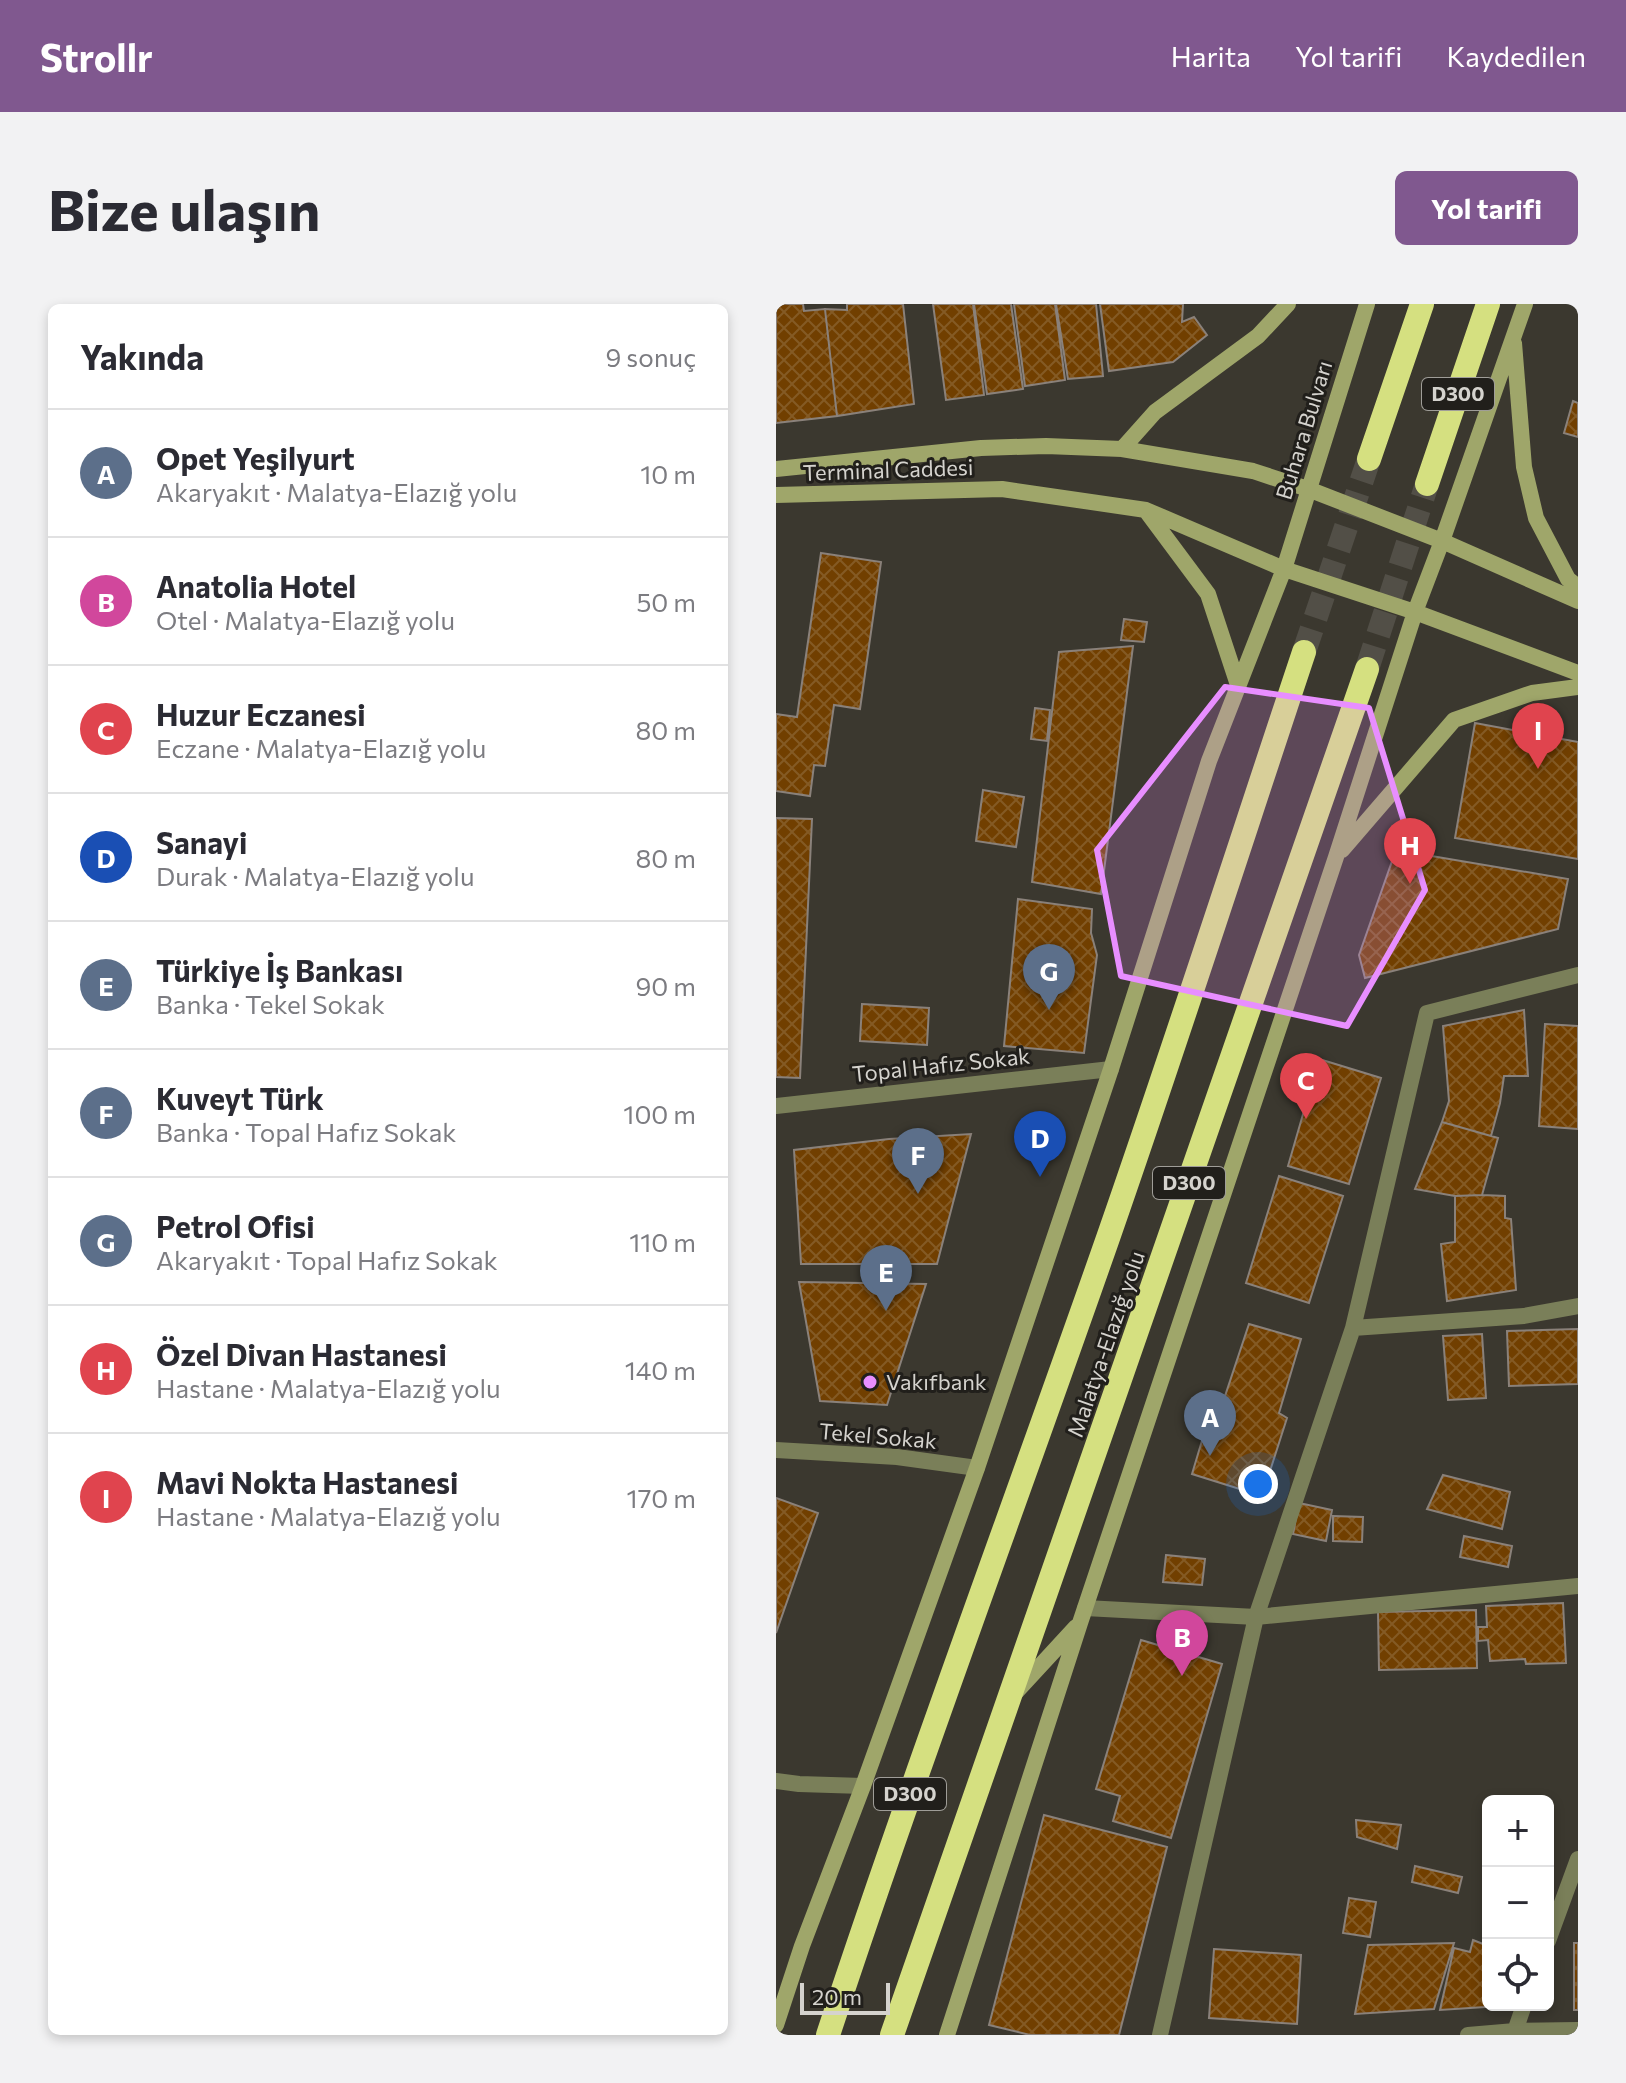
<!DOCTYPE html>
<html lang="tr">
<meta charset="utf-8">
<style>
:root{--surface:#fff;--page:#f2f2f3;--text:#2b2b33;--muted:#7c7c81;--line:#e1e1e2;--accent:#80588f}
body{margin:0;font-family:Commissioner,sans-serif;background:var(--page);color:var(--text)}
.controls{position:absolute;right:24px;bottom:24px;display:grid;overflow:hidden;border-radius:12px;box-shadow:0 4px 12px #0003}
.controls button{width:72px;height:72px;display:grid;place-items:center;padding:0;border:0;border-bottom:2px solid var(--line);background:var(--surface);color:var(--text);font:40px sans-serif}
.scale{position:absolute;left:24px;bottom:20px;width:90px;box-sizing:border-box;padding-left:8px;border:4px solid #d5d3ce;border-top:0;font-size:22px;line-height:28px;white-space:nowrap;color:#d5d3ce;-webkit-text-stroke:6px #211f1b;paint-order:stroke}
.you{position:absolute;left:482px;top:1180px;width:28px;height:28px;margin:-20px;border:6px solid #fff;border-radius:50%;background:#1a73e8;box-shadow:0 0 0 12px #1a73e833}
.badge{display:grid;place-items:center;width:52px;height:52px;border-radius:50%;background:var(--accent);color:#fff;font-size:26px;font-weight:700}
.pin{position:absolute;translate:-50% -66px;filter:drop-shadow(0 2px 4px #0008)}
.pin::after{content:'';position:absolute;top:42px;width:28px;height:24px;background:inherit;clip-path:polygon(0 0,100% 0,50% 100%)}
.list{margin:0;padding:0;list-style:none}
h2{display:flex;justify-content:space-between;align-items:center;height:104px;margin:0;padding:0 32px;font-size:34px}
h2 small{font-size:26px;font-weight:400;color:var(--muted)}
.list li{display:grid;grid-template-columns:52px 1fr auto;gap:24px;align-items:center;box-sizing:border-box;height:128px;padding:0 32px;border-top:2px solid var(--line)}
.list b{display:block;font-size:30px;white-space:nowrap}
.list p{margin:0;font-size:26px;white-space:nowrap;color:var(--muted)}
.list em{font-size:26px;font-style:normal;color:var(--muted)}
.icon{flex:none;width:44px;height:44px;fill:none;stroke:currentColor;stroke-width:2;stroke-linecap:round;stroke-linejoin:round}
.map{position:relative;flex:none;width:802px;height:1731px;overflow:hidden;border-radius:12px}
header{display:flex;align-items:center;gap:48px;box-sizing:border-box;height:112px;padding:0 40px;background:var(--accent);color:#fff}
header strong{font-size:38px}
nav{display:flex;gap:44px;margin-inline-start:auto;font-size:28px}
.intro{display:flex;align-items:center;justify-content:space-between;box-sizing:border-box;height:192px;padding:0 48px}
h1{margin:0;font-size:56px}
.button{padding:20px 36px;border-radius:12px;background:var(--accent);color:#fff;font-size:28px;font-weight:700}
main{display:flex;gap:48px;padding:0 48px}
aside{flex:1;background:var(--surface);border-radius:12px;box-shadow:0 4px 12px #0003}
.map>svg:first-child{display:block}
</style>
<header>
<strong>Strollr</strong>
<nav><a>Harita</a><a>Yol tarifi</a><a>Kaydedilen</a></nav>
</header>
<div class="intro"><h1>Bize ulaşın</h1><a class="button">Yol tarifi</a></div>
<main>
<aside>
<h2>Yakında<small>9 sonuç</small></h2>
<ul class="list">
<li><span class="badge" style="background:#5c6f8a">A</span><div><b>Opet Yeşilyurt</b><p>Akaryakıt · Malatya-Elazığ yolu</p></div><em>10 m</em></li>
<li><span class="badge" style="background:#d1479c">B</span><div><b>Anatolia Hotel</b><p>Otel · Malatya-Elazığ yolu</p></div><em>50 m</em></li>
<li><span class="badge" style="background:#e0444e">C</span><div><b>Huzur Eczanesi</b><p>Eczane · Malatya-Elazığ yolu</p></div><em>80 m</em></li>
<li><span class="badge" style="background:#1a4fb4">D</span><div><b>Sanayi</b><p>Durak · Malatya-Elazığ yolu</p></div><em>80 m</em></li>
<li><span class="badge" style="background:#5c6f8a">E</span><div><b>Türkiye İş Bankası</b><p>Banka · Tekel Sokak</p></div><em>90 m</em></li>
<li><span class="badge" style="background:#5c6f8a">F</span><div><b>Kuveyt Türk</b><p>Banka · Topal Hafız Sokak</p></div><em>100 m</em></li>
<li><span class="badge" style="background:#5c6f8a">G</span><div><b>Petrol Ofisi</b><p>Akaryakıt · Topal Hafız Sokak</p></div><em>110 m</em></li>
<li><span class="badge" style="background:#e0444e">H</span><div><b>Özel Divan Hastanesi</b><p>Hastane · Malatya-Elazığ yolu</p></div><em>140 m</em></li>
<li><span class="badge" style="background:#e0444e">I</span><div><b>Mavi Nokta Hastanesi</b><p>Hastane · Malatya-Elazığ yolu</p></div><em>170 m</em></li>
</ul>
</aside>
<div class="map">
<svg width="802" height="1731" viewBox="0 0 802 1731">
<defs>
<pattern id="building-cross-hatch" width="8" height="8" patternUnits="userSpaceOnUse" patternTransform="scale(2)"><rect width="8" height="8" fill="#713f00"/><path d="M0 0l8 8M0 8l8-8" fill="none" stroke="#845a24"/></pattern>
</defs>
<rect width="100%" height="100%" fill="#3b382f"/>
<path fill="url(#building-cross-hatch)" stroke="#8a817a" stroke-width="2" d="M 0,0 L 27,0 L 28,7 L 49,5 L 61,112 L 0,119 Z
M 71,0 L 127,0 L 138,100 L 61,112 L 49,5 L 71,6 Z
M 157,0 L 197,0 L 208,91 L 170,96 Z
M 198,0 L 235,0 L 247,85 L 211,90 Z
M 238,0 L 279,0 L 289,76 L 249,82 Z
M 280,0 L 320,0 L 327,72 L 292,75 Z
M 324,0 L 407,0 L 406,18 L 418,13 L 431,31 L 397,58 L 333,67 Z
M 797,97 L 802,99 L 802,133 L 788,129 Z
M 45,249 L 105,258 L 84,405 L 58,401 L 49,462 L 38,461 L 34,492 L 0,487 L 0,410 L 21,413 Z
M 348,315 L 371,318 L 368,338 L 345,336 Z
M 357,342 L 325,590 L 256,578 L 283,348 Z
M 259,404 L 274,406 L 271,437 L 255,435 Z
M 699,419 L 802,438 L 802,555 L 679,534 Z
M 207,486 L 248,493 L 240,543 L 200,537 Z
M 0,514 L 36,515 L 24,774 L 0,773 Z
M 620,546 L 792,575 L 782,625 L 589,674 L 583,651 Z
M 242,595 L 316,605 L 315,629 L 321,651 L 308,749 L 228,742 Z
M 86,700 L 153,704 L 151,741 L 84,737 Z
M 748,706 L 752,772 L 728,772 L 724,799 L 715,832 L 666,818 L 673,797 L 667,722 Z
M 769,720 L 802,722 L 802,825 L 763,822 Z
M 543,755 L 605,774 L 573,880 L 512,862 Z
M 666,818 L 722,834 L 706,891 L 679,892 L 639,885 Z
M 195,830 L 161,960 L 25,960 L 18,846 L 113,835 Z
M 503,872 L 567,892 L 533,999 L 470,979 Z
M 706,891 L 729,892 L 729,914 L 735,915 L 740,986 L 671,997 L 665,940 L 679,938 L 679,892 Z
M 23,978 L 150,980 L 111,1101 L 44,1097 Z
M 473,1020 L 525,1035 L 503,1109 L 511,1114 L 486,1192 L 416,1170 L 440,1090 L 449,1092 Z
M 802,1025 L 802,1080 L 733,1082 L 731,1027 Z
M 706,1030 L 710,1094 L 672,1096 L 667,1032 Z
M 667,1171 L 734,1188 L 726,1225 L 651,1205 Z
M 0,1194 L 42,1209 L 0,1329 Z
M 523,1199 L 556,1206 L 550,1237 L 517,1230 Z
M 557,1212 L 587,1213 L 586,1238 L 557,1237 Z
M 688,1232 L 736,1242 L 732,1263 L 684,1253 Z
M 390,1251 L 429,1255 L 426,1281 L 387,1278 Z
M 787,1299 L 790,1359 L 750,1360 L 749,1355 L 714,1357 L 712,1336 L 702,1337 L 702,1323 L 711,1323 L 710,1302 Z
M 700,1306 L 701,1364 L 603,1366 L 602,1308 Z
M 365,1336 L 446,1360 L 395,1534 L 337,1517 L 344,1492 L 320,1485 Z
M 268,1511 L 391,1543 L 343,1731 L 254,1731 L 213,1721 Z
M 580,1516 L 625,1521 L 621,1545 L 581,1533 Z
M 639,1562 L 686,1573 L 682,1589 L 636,1578 Z
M 573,1594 L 600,1598 L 594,1633 L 567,1629 Z
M 697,1636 L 712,1642 L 712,1693 L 709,1703 L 664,1706 L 678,1644 L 694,1648 Z
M 678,1639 L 658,1705 L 579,1710 L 592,1641 Z
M 798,1639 L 802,1639 L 802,1706 L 798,1706 Z
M 438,1645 L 525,1651 L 521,1720 L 433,1714 Z"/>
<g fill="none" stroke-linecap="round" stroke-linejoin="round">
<path stroke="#524f47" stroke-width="24" stroke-dasharray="24 12" stroke-linecap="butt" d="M 528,348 L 593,155
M 591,365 L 651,180"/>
<path stroke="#7a7f59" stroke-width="16" d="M 0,802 L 335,765
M 577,1024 L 651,709 L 802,671
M 0,1146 L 121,1153 L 201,1164
M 309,1304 L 480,1313 L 802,1282
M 0,1477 L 23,1480 L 87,1482
M 772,1637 L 802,1555
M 739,1727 L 748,1701
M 384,1731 L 480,1313 L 577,1024 L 748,1012 L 802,1002
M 692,1731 L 739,1727 L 802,1726"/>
<path stroke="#9fa66a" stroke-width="16" d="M 738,39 L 748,163 L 760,214 L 792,275 L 802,283
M 346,145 L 379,108 L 482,32 L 512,0
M 0,165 L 205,144 L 270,142 L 346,145 L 477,167 L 532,185 L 666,237 L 802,297
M 0,191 L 226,185 L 370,206 L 508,265 L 639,308 L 802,369
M 371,208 L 432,290 L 462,381
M 566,546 L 678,416 L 756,389 L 802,383
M 240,1388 L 300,1323
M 0,1721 L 26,1642 L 87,1482 L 201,1164 L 335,765 L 433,457 L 508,265 L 591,0
M 171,1731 L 304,1319 L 560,553 L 639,308 L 666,237 L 749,0"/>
<path stroke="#d5e080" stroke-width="24" d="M 593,155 L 646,0
M 651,180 L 712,0
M 52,1731 C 140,1464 239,1200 332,934 C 400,739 463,543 528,348
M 116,1731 L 591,365"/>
</g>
<path fill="#e88eff" fill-opacity="0.2" stroke="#e88eff" stroke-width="6" stroke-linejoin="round" d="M 449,383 L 593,404 L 649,586 L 571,722 L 345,672 L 321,546 Z"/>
<circle fill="#e88eff" stroke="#211f1b" stroke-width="3" cx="94" cy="1078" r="8"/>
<g text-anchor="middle" stroke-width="6" stroke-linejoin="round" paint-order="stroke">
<g fill="#211f1b" stroke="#9f9d98" stroke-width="2">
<rect x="646" y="74" width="72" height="32" rx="6"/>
<rect x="377" y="863" width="72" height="32" rx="6"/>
<rect x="98" y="1474" width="72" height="32" rx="6"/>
</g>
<g font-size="20" font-weight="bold" fill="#d5d3ce">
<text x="682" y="97">D300</text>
<text x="413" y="886">D300</text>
<text x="134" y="1497">D300</text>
</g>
<g font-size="22" fill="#d5d3ce" stroke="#211f1b">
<text transform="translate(528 126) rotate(-73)" y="8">Buhara Bulvarı</text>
<text transform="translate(112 166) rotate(-2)" y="8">Terminal Caddesi</text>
<text transform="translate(165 761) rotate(-6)" y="8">Topal Hafız Sokak</text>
<text transform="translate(330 1040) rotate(-71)" y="8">Malatya-Elazığ yolu</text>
<text transform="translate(102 1132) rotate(5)" y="8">Tekel Sokak</text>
</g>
<g font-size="22" fill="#d5d3ce" stroke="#211f1b" text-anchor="start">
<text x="110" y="1086">Vakıfbank</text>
</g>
</g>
</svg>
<div class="controls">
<button>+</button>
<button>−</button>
<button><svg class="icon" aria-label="locate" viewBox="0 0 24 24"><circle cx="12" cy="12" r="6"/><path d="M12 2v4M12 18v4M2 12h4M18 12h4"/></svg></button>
</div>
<div class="scale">20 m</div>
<div class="you"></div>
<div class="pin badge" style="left:434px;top:1152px;background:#5c6f8a">A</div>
<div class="pin badge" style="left:406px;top:1372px;background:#d1479c">B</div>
<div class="pin badge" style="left:530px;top:815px;background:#e0444e">C</div>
<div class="pin badge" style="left:264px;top:873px;background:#1a4fb4">D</div>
<div class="pin badge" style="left:110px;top:1007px;background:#5c6f8a">E</div>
<div class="pin badge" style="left:142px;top:890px;background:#5c6f8a">F</div>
<div class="pin badge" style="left:273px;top:706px;background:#5c6f8a">G</div>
<div class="pin badge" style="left:634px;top:580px;background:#e0444e">H</div>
<div class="pin badge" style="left:762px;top:465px;background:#e0444e">I</div>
</div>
</main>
